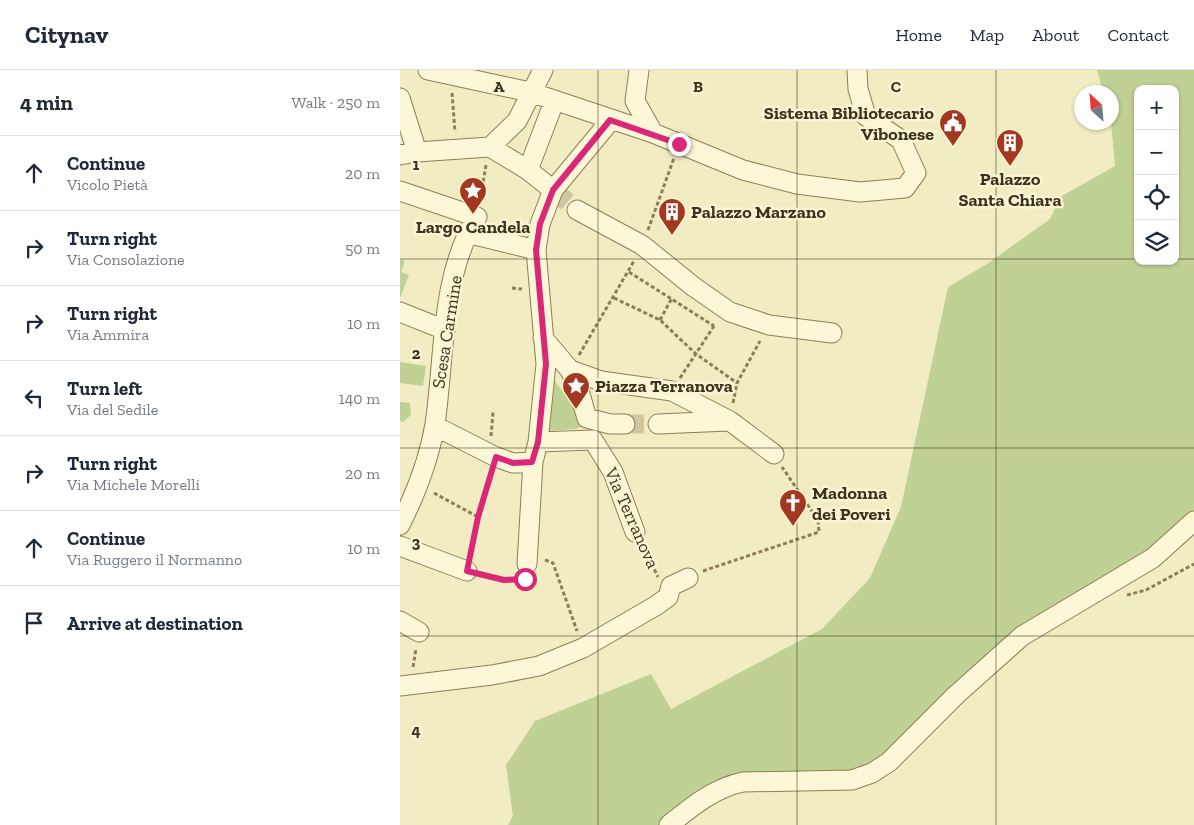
<!DOCTYPE html>
<meta charset="utf-8">
<style>
:root{--surface:#fff;--page:#f6f6f7;--text:#1f2937;--muted:#747a83;--line:#e0e1e3}
body{margin:0;font-family:"Zilla Slab",serif;background:var(--page);color:var(--text)}
.controls{position:absolute;right:15px;top:15px;display:grid;overflow:hidden;border-radius:10px;box-shadow:0 1px 4px #0004}
.controls button{width:45px;height:45px;display:grid;place-items:center;padding:0;border:0;border-bottom:1px solid var(--line);background:var(--surface);color:var(--text);font:25px sans-serif}
.compass{position:absolute;left:674px;top:15px;width:45px;height:45px;border-radius:50%;background:var(--surface);box-shadow:0 1px 4px #0004;rotate:334deg}
.stop{position:absolute;width:15px;height:15px;margin:-11px;border:4px solid #db2777;border-radius:50%;background:#fff}
.stop.end{background:#db2777;border-color:#fff;box-shadow:0 1px 5px #0008}
.list{margin:0;padding:0;list-style:none}
h2{display:flex;justify-content:space-between;align-items:center;height:65px;margin:0;padding:0 20px;font-size:21px}
h2 small{font-size:16px;font-weight:400;color:var(--muted)}
.list li{display:grid;grid-template-columns:32px 1fr auto;gap:15px;align-items:center;box-sizing:border-box;height:75px;padding:0 20px;border-top:1px solid var(--line)}
.list b{display:block;font-size:19px;white-space:nowrap}
.list p{margin:0;font-size:16px;white-space:nowrap;color:var(--muted)}
.list em{font-size:16px;font-style:normal;color:var(--muted)}
.icon{flex:none;width:28px;height:28px;fill:none;stroke:currentColor;stroke-width:2;stroke-linecap:round;stroke-linejoin:round}
.map{position:relative;flex:none;width:794px;height:755px;overflow:hidden}
header{display:flex;align-items:center;gap:30px;box-sizing:border-box;height:70px;padding:0 25px;background:var(--surface);border-bottom:1px solid var(--line)}
header strong{font-size:24px}
nav{display:flex;gap:28px;margin-inline-start:auto;font-size:18px}
main{display:flex}
aside{flex:1;background:var(--surface)}
.map>svg:first-child{display:block}
</style>
<header>
<strong>Citynav</strong>
<nav><a>Home</a><a>Map</a><a>About</a><a>Contact</a></nav>
</header>
<main>
<aside>
<h2>4 min<small>Walk · 250 m</small></h2>
<ul class="list">
<li><svg class="icon" aria-label="ahead" viewBox="0 0 24 24"><path d="M12 20V5M6 11l6-6 6 6"/></svg><div><b>Continue</b><p>Vicolo Pietà</p></div><em>20 m</em></li>
<li><svg class="icon" aria-label="right" viewBox="0 0 24 24"><path d="M7 20v-9h11M14 6l5 5-5 5"/></svg><div><b>Turn right</b><p>Via Consolazione</p></div><em>50 m</em></li>
<li><svg class="icon" aria-label="right" viewBox="0 0 24 24"><path d="M7 20v-9h11M14 6l5 5-5 5"/></svg><div><b>Turn right</b><p>Via Ammira</p></div><em>10 m</em></li>
<li><svg class="icon" aria-label="left" viewBox="0 0 24 24"><path d="M17 20v-9H6M10 6l-5 5 5 5"/></svg><div><b>Turn left</b><p>Via del Sedile</p></div><em>140 m</em></li>
<li><svg class="icon" aria-label="right" viewBox="0 0 24 24"><path d="M7 20v-9h11M14 6l5 5-5 5"/></svg><div><b>Turn right</b><p>Via Michele Morelli</p></div><em>20 m</em></li>
<li><svg class="icon" aria-label="ahead" viewBox="0 0 24 24"><path d="M12 20V5M6 11l6-6 6 6"/></svg><div><b>Continue</b><p>Via Ruggero il Normanno</p></div><em>10 m</em></li>
<li><svg class="icon" aria-label="arrive" viewBox="0 0 24 24"><path d="M6 21V4h12l-3 4 3 4H6"/></svg><div><b>Arrive at destination</b></div></li>
</ul>
</aside>
<div class="map">
<svg width="794" height="755" viewBox="0 0 794 755">
<rect width="100%" height="100%" fill="#f2ecc2"/>
<path fill="#bfd194" fill-rule="evenodd" d="M 697,0 L 794,0 L 794,451 L 646,551 L 472,703 L 343,712 L 269,755 L 108,755 L 113,746 L 106,695 L 135,651 L 251,604 L 271,639 L 422,559 L 470,508 L 501,437 L 548,217 L 587,194 L 650,149 L 660,127 L 715,96 L 711,53 L 712,22 L 703,22 ZM 738,19 L 775,19 L 775,191 L 738,191 Z
M 0,189 L 5,191 L 1,202 L 9,205 L 0,228 Z
M 0,292 L 26,296 L 23,316 L 0,313 Z
M 150,304 L 186,354 L 176,359 L 144,361 Z
M 0,332 L 10,333 L 11,345 L 3,352 L 0,351 Z"/>
<g fill="none" stroke-linecap="round" stroke-linejoin="round">
<path stroke="#cec7a1" stroke-width="19" stroke-dasharray="19 9" stroke-linecap="butt" d="M 153,120 L 177,140
M 225,354 L 258,354"/>
<defs>
<path id="minor" d="M 28,0 L 130,22 L 253,63 L 343,100 L 397,114 L 460,122 L 505,118 L 516,103 L 501,70 L 466,46 L 458,19 L 457,0
M 239,0 L 235,31 L 253,63
M 0,28 L 17,82
M 90,77 L 117,51 L 143,0
M 0,85 L 17,82 L 90,77 L 128,100 L 153,120
M 128,100 L 154,32
M 0,121 L 77,147 C 40,206 45,287 35,354 C 29,390 16,423 0,455
M 177,140 L 242,175 L 294,217 L 330,242 L 369,255 L 432,263
M 67,163 L 136,180
M 0,242 L 45,260
M 143,268 L 170,300 L 201,311 L 272,321 L 330,351 L 374,384
M 170,300 L 179,321 L 187,348 L 210,354 L 225,354
M 258,354 L 329,351
M 35,356 L 96,387 L 113,393 L 133,392
M 138,372 L 193,370 L 213,402 L 235,462
M 0,476 L 67,501
M 127,494 L 133,392 L 138,372 L 146,294 L 136,180 L 140,154 L 153,120 L 211,50
M 0,551 L 19,562
M 0,616 L 92,605 L 139,596 L 183,578 L 257,535 L 268,527 L 271,516 L 288,508
M 269,755 C 291,737 314,718 343,712 L 452,710 L 472,703 L 489,692 L 556,625 L 622,566 L 753,488 L 794,451"/>
</defs>
<use href="#minor" stroke="#8e7e57" stroke-width="21"/>
<path stroke="#8e7e57" stroke-width="3" stroke-dasharray="4 2.5" stroke-linecap="butt" d="M 52,23 L 55,62
M 80,131 L 86,95
M 248,160 L 274,88
M 229,202 L 314,256
M 112,218 L 122,219
M 214,228 L 260,250 L 296,284 L 337,313
M 260,250 L 272,228
M 179,285 L 234,191
M 280,308 L 314,256
M 333,333 L 337,313 L 360,271
M 91,366 L 93,342
M 34,423 L 78,447
M 243,476 L 258,507
M 70,485 L 91,402
M 145,490 L 153,493 L 177,561
M 303,501 L 419,462 L 418,450 L 382,397
M 82,504 L 104,510 L 118,509
M 727,525 L 746,520 L 794,494
M 13,597 L 16,579"/>
<use href="#minor" stroke="#fcf7d6" stroke-width="19"/>
</g>
<g fill="none" stroke-linecap="round" stroke-linejoin="round">
<path stroke="#db2777" stroke-width="6" d="M 125,509 L 104,510 L 67,501 L 78,447 L 96,387 L 113,393 L 132,392 L 138,372 L 146,294 L 136,180 L 140,154 L 153,120 L 210,50 L 279,74"/>
</g>
<path fill="none" stroke="#3c321d" stroke-width="1" stroke-opacity="0.55" d="M 198,0 L 198,755M 397,0 L 397,755M 596,0 L 596,755M 0,189 L 738,189M 775,189 L 794,189M 0,378 L 794,378M 0,566 L 794,566"/>
<defs>
<symbol id="civic-pin" viewBox="-11 -11 22 30"><path d="M0 17L-7.5 6A9.5 9.5 0 1 1 7.5 6Z" fill="#a33821" stroke="#f9f5d2"/><path d="M-.6-6.5H3V-4.5H.6V-3L4-1V1h2V6H-6V1h2V-1L-.6-3ZM-1.2 2.5V6h2.4V2.5Z" fill="#fff"/></symbol>
<symbol id="building-pin" viewBox="-11 -11 22 30"><path d="M0 17L-7.5 6A9.5 9.5 0 1 1 7.5 6Z" fill="#a33821" stroke="#f9f5d2"/><path d="M-4-6H4V6H1V3H-1V6H-4ZM-2.5-4.3h1.7v1.8h-1.7ZM.8-4.3h1.7v1.8H.8ZM-2.5-1h1.7V.8h-1.7ZM.8-1h1.7V.8H.8Z" fill="#fff"/></symbol>
<symbol id="sight-pin" viewBox="-11 -11 22 30"><path d="M0 17L-7.5 6A9.5 9.5 0 1 1 7.5 6Z" fill="#a33821" stroke="#f9f5d2"/><path d="M0-6L1.8-2.2L6-1.7L2.9 1.2L3.7 5.4L0 3.3L-3.7 5.4L-2.9 1.2L-6-1.7L-1.8-2.2Z" fill="#fff"/></symbol>
<symbol id="church-pin" viewBox="-11 -11 22 30"><path d="M0 17L-7.5 6A9.5 9.5 0 1 1 7.5 6Z" fill="#a33821" stroke="#f9f5d2"/><path d="M-1.2-6h2.4v3.5h3.3v2.4h-3.3V6h-2.4V-.1h-3.3v-2.4h3.3Z" fill="#fff"/></symbol>
</defs>
<g fill-rule="evenodd">
<use href="#civic-pin" x="537" y="37" width="32" height="43"/>
<use href="#building-pin" x="594" y="57" width="32" height="43"/>
<use href="#sight-pin" x="57" y="105" width="32" height="43"/>
<use href="#building-pin" x="256" y="126" width="32" height="43"/>
<use href="#sight-pin" x="160" y="300" width="32" height="43"/>
<use href="#church-pin" x="377" y="417" width="32" height="43"/>
</g>
<g text-anchor="middle" stroke-width="5" stroke-linejoin="round" paint-order="stroke">
<g font-size="18" font-weight="bold" fill="#3c321d" stroke="#f9f5d2" text-anchor="start">
<text x="534" y="49" text-anchor="end">Sistema Bibliotecario<tspan x="534" dy="21">Vibonese</tspan></text>
<text x="610" y="115" text-anchor="middle">Palazzo<tspan x="610" dy="21">Santa Chiara</tspan></text>
<text x="291" y="148">Palazzo Marzano</text>
<text x="73" y="163" text-anchor="middle">Largo Candela</text>
<text x="195" y="322">Piazza Terranova</text>
<text x="412" y="429">Madonna<tspan x="412" dy="21">dei Poveri</tspan></text>
</g>
<g font-size="18" fill="#3c321d" stroke="#f9f5d2">
<text transform="translate(47 262) rotate(-81)" y="6">Scesa Carmine</text>
<text transform="translate(232 448) rotate(66)" y="6">Via Terranova</text>
</g>
</g>
<g font-size="16" text-anchor="middle" font-weight="bold" fill="#3c321d" stroke="#f9f5d2" stroke-width="5" stroke-linejoin="round" paint-order="stroke">
<text x="99" y="22">A</text>
<text x="298" y="22">B</text>
<text x="496" y="22">C</text>
<text x="16" y="100">1</text>
<text x="16" y="289">2</text>
<text x="16" y="478">3</text>
<text x="16" y="666">4</text>
</g>
</svg>
<div class="controls">
<button>+</button>
<button>−</button>
<button><svg class="icon" aria-label="locate" viewBox="0 0 24 24"><circle cx="12" cy="12" r="6"/><path d="M12 2v4M12 18v4M2 12h4M18 12h4"/></svg></button>
<button><svg class="icon" aria-label="layers" viewBox="0 0 24 24"><path d="M12 4l9 5-9 5-9-5zM3 14l9 5 9-5"/></svg></button>
</div>
<svg class="compass" viewBox="-18 -18 36 36"><path d="M0-13l5 13h-10z" fill="#e53935"/><path d="M0 13l5-13h-10z" fill="#747a83"/></svg>
<div class="stop" style="left:125px;top:509px"></div>
<div class="stop end" style="left:279px;top:74px"></div>
</div>
</main>
